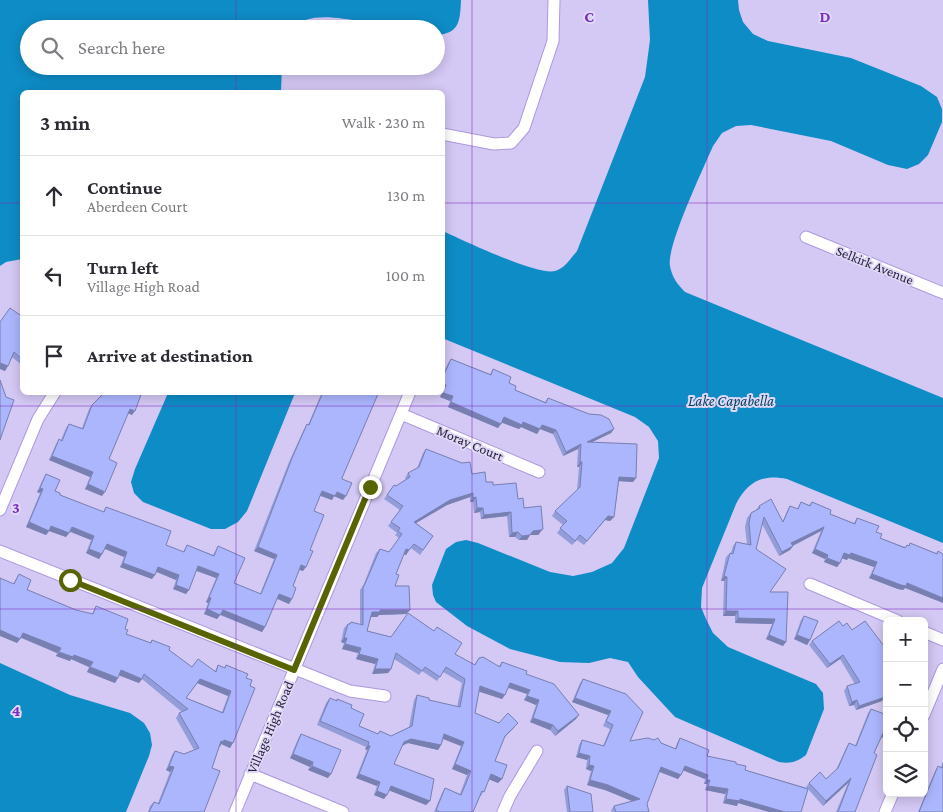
<!DOCTYPE html>
<meta charset="utf-8">
<style>
:root{--surface:#fff;--page:#f7f7f7;--text:#2b2b33;--muted:#7c7c81;--line:#e1e1e2}
body{margin:0;font-family:"Crimson Pro",serif;background:var(--page);color:var(--text)}
.controls{position:absolute;right:15px;bottom:15px;display:grid;overflow:hidden;border-radius:8px;box-shadow:0 2px 12px #0003}
.controls button{width:45px;height:45px;display:grid;place-items:center;padding:0;border:0;border-bottom:1px solid var(--line);background:var(--surface);color:var(--text);font:25px sans-serif}
.stop{position:absolute;width:15px;height:15px;margin:-11px;border:4px solid #586303;border-radius:50%;background:#fff}
.stop.end{background:#586303;border-color:#fff;box-shadow:0 1px 5px #0008}
.list{margin:0;padding:0;list-style:none}
h2{display:flex;justify-content:space-between;align-items:center;height:65px;margin:0;padding:0 20px;font-size:21px}
h2 small{font-size:16px;font-weight:400;color:var(--muted)}
.list li{display:grid;grid-template-columns:32px 1fr auto;gap:15px;align-items:center;box-sizing:border-box;height:80px;padding:0 20px;border-top:1px solid var(--line)}
.list b{display:block;font-size:19px;white-space:nowrap}
.list p{margin:0;font-size:16px;white-space:nowrap;color:var(--muted)}
.list em{font-size:16px;font-style:normal;color:var(--muted)}
.icon{flex:none;width:28px;height:28px;fill:none;stroke:currentColor;stroke-width:2;stroke-linecap:round;stroke-linejoin:round}
.map{position:relative;flex:none;width:943px;height:812px;overflow:hidden}
.search{position:absolute;background:var(--surface);box-shadow:0 2px 12px #0003;left:20px;top:20px;width:425px;height:55px;display:flex;align-items:center;gap:12px;box-sizing:border-box;padding:0 18px;border-radius:28px;color:var(--muted);font-size:19px}
.panel{position:absolute;background:var(--surface);box-shadow:0 2px 12px #0003;left:20px;top:90px;width:425px;height:305px;border-radius:8px}
.map>svg:first-child{display:block}
</style>
<div class="map">
<svg width="943" height="812" viewBox="0 0 943 812">
<rect width="100%" height="100%" fill="#d4c8f4"/>
<path fill="#0e8cc6" d="M 0,0 L 461,0 C 460,20 460,34 436,35 L 436,29 C 422,29 407,30 393,28 C 369,25 310,5 293,29 L 29,29 L 29,66 L 282,66 L 281,92 L 22,92 L 22,259 L 6,262 L 0,266 Z
M 648,0 L 738,0 L 739,10 L 743,22 L 753,34 L 768,41 L 851,58 L 921,86 L 937,97 L 942,109 L 942,122 L 928,155 L 919,164 L 907,169 L 888,165 L 831,141 L 751,125 L 736,126 L 722,133 L 713,146 C 704,167 666,247 670,266 C 672,277 677,284 685,292 L 943,398 L 943,543 L 787,479 C 763,474 748,481 736,504 L 702,588 L 701,607 L 706,619 L 713,633 L 728,647 L 816,684 L 823,693 L 824,709 L 806,755 C 797,762 790,764 779,762 L 675,717 L 638,677 L 628,662 L 610,658 L 589,663 L 560,662 L 510,649 L 467,626 L 436,602 L 433,595 L 432,585 L 446,549 L 456,542 L 466,540 L 478,543 L 550,572 L 573,576 L 592,572 L 612,563 L 624,548 L 659,458 L 658,441 L 649,427 L 635,417 L 442,338 L 443,231 C 462,240 538,276 555,271 C 564,269 571,258 577,251 L 645,77 L 650,40 Z
M 168,393 L 295,393 L 247,511 L 238,522 L 225,529 L 211,529 L 143,502 L 134,493 L 131,482 L 135,469 Z
M 0,663 L 70,695 L 130,713 L 144,723 L 150,733 L 152,745 L 149,756 L 126,812 L 0,812 Z"/>
<g fill="none" stroke-linecap="round" stroke-linejoin="round">
<defs>
<path id="minor" d="M 442,134 L 494,144 L 511,143 L 524,128 L 553,41 L 554,0
M 806,237 L 943,293
M 401,414 L 539,472
M 0,510 L 38,419 L 55,392
M 0,551 L 350,691 L 385,696
M 810,584 L 898,621
M 924,632 L 943,640
M 924,715 L 943,669
M 250,774 L 343,812
M 235,812 L 410,392
M 503,812 L 510,796 L 537,751
M 885,812 L 893,793"/>
</defs>
<use href="#minor" stroke="#ad99df" stroke-width="13"/>
<use href="#minor" stroke="#fff" stroke-width="11"/>
</g>
<path fill="#939dda" fill-rule="evenodd" d="M 22,312 L 22,365 L 12,357 L 5,371 L 0,369 L 0,322 L 20,315 Z
M 451,359 L 490,374 L 493,369 L 509,383 L 515,390 L 545,402 L 548,398 L 614,429 L 611,433 L 592,442 L 636,478 L 633,482 L 619,481 L 614,517 L 610,521 L 605,520 L 584,545 L 577,540 L 572,545 L 557,533 L 563,525 L 552,516 L 555,511 L 577,490 L 579,467 L 577,467 L 578,449 L 563,456 L 553,434 L 540,429 L 537,434 L 521,427 L 519,429 L 502,422 L 498,428 L 448,407 L 450,401 L 440,397 L 443,390 L 442,376 L 448,363 Z
M 106,392 L 142,392 L 132,415 L 128,413 L 109,459 L 102,496 L 85,489 L 90,477 L 49,460 L 56,444 L 59,439 L 61,440 L 66,428 L 69,424 L 82,428 L 89,409 L 92,405 Z
M 322,392 L 374,392 L 342,478 L 343,500 L 334,496 L 332,500 L 320,496 L 314,511 L 310,550 L 303,571 L 299,570 L 293,586 L 289,604 L 277,599 L 265,627 L 262,632 L 220,615 L 217,619 L 204,614 L 208,603 L 206,602 L 216,578 L 196,571 L 186,594 L 173,589 L 176,580 L 156,572 L 152,579 L 120,567 L 124,557 L 105,549 L 99,559 L 86,553 L 91,540 L 70,532 L 66,537 L 49,531 L 46,535 L 26,527 L 40,493 L 37,492 L 43,479 L 46,474 L 55,491 L 60,495 L 103,512 L 106,507 L 166,545 L 183,552 L 187,545 L 213,555 L 218,546 L 234,583 L 260,594 L 274,559 L 254,551 L 289,462 L 304,429 L 307,424 L 308,425 Z
M 426,449 L 486,482 L 493,485 L 518,499 L 540,533 L 538,535 L 530,535 L 527,540 L 519,540 L 515,537 L 509,537 L 507,516 L 481,519 L 480,512 L 474,513 L 473,502 L 470,502 L 470,497 L 447,505 L 416,523 L 433,536 L 420,555 L 411,548 L 406,555 L 404,554 L 396,574 L 395,586 L 410,610 L 406,614 L 379,615 L 377,617 L 371,617 L 367,631 L 455,654 L 474,665 L 479,658 L 499,666 L 502,662 L 526,674 L 576,719 L 555,736 L 550,730 L 530,722 L 536,705 L 524,700 L 527,694 L 508,688 L 502,699 L 479,691 L 475,713 L 499,723 L 515,727 L 504,738 L 495,761 L 502,779 L 498,783 L 489,779 L 481,796 L 480,796 L 473,812 L 434,812 L 442,793 L 445,788 L 460,794 L 467,775 L 452,769 L 461,746 L 443,739 L 441,745 L 438,750 L 408,743 L 402,746 L 394,764 L 430,801 L 426,805 L 389,790 L 384,799 L 374,795 L 377,786 L 356,778 L 367,750 L 365,749 L 366,747 L 317,725 L 326,703 L 330,698 L 351,708 L 359,726 L 378,734 L 380,731 L 391,736 L 409,727 L 414,700 L 417,695 L 429,700 L 457,707 L 462,683 L 443,672 L 437,681 L 422,671 L 419,675 L 394,659 L 391,669 L 388,673 L 372,674 L 375,664 L 356,659 L 358,653 L 342,649 L 344,643 L 341,642 L 344,628 L 348,624 L 349,624 L 351,622 L 360,625 L 360,590 L 363,586 L 376,553 L 380,549 L 389,552 L 399,538 L 395,535 L 397,533 L 388,526 L 400,510 L 384,499 L 394,485 L 396,486 L 406,479 L 405,478 L 408,473 L 417,468 L 423,453 Z
M 801,502 L 809,505 L 812,502 L 830,514 L 854,523 L 857,518 L 876,532 L 880,538 L 905,547 L 907,545 L 909,545 L 910,543 L 936,553 L 938,551 L 943,554 L 905,588 L 903,590 L 898,589 L 869,578 L 874,567 L 848,558 L 847,560 L 842,558 L 840,563 L 837,567 L 824,562 L 825,559 L 812,553 L 821,531 L 793,546 L 790,550 L 779,556 L 762,524 L 756,549 L 770,592 L 783,646 L 766,639 L 772,624 L 735,623 L 735,616 L 723,616 L 724,581 L 721,581 L 726,557 L 730,553 L 731,553 L 733,546 L 736,542 L 747,544 L 745,527 L 747,518 L 751,513 L 756,510 L 759,506 L 783,521 L 787,511 L 790,506 L 797,509 Z
M 19,574 L 27,590 L 76,610 L 92,614 L 96,606 L 125,629 L 126,634 L 150,643 L 152,640 L 169,650 L 192,667 L 215,671 L 218,665 L 224,668 L 226,665 L 246,678 L 250,686 L 230,748 L 221,744 L 220,747 L 219,747 L 212,768 L 204,812 L 148,812 L 150,806 L 154,802 L 158,803 L 170,772 L 166,770 L 172,755 L 175,751 L 184,754 L 194,750 L 176,718 L 179,713 L 182,712 L 142,679 L 139,683 L 119,675 L 115,683 L 87,672 L 89,667 L 71,659 L 70,661 L 56,656 L 57,653 L 21,638 L 17,643 L 13,584 ZM 197,683 L 228,696 L 222,712 L 186,698 Z
M 804,616 L 810,640 L 807,645 L 794,639 L 801,620 Z
M 839,621 L 883,699 L 882,701 L 856,710 L 854,705 L 849,706 L 844,691 L 847,686 L 855,684 L 840,659 L 827,668 L 809,645 L 812,641 Z
M 583,679 L 626,694 L 630,741 L 661,743 L 675,749 L 677,743 L 680,738 L 707,756 L 736,764 L 745,770 L 807,788 L 806,787 L 809,783 L 826,779 L 836,770 L 846,748 L 849,743 L 855,746 L 868,713 L 871,709 L 884,735 L 882,738 L 881,738 L 874,753 L 855,812 L 836,812 L 848,783 L 823,806 L 808,789 L 801,812 L 769,812 L 738,803 L 737,806 L 723,803 L 725,794 L 705,790 L 707,784 L 704,784 L 705,779 L 683,770 L 678,779 L 659,772 L 647,804 L 649,812 L 612,812 L 611,810 L 614,806 L 632,801 L 605,790 L 587,785 L 591,771 L 586,769 L 587,760 L 576,757 L 579,745 L 582,740 L 603,746 L 610,729 L 603,726 L 608,715 L 572,702 L 580,683 Z
M 301,734 L 328,778 L 308,770 L 310,767 L 290,758 L 298,739 Z
M 943,761 L 943,812 L 918,812 L 935,771 L 938,766 L 941,767 Z
M 567,786 L 593,812 L 567,812 L 564,790 Z"/>
<path fill="#787fb1" d="M 0,363 L 8,366 L 5,371 L 0,369 Z
M 442,384 L 446,385 L 443,390 L 442,390 Z
M 443,393 L 453,396 L 450,401 L 440,397 Z
M 451,402 L 501,424 L 498,428 L 448,407 Z
M 130,409 L 135,411 L 132,415 L 127,413 Z
M 504,417 L 523,422 L 542,425 L 556,430 L 553,434 L 540,429 L 537,434 L 521,427 L 519,429 L 500,422 Z
M 614,429 L 611,433 L 584,446 L 587,442 Z
M 581,444 L 578,449 L 563,456 L 566,452 Z
M 52,456 L 93,472 L 90,477 L 49,460 Z
M 580,462 L 582,462 L 579,467 L 577,467 Z
M 619,477 L 636,478 L 633,482 L 616,481 Z
M 88,484 L 105,492 L 102,496 L 85,489 Z
M 40,488 L 43,489 L 40,493 L 37,492 Z
M 322,491 L 337,492 L 346,496 L 343,500 L 334,496 L 332,500 L 319,495 Z
M 473,493 L 470,497 L 447,505 L 411,526 L 414,522 L 450,500 Z
M 476,497 L 473,502 L 470,502 L 473,498 Z
M 477,508 L 483,508 L 480,512 L 474,513 Z
M 511,512 L 507,516 L 481,519 L 484,515 Z
M 608,516 L 614,517 L 610,521 L 605,520 L 584,545 Z
M 29,522 L 51,526 L 69,533 L 66,537 L 49,531 L 46,535 L 26,527 Z
M 72,527 L 94,536 L 91,540 L 69,531 Z
M 824,527 L 821,531 L 788,548 L 791,543 Z
M 543,529 L 538,535 L 530,535 L 533,531 Z
M 518,532 L 515,537 L 509,537 L 512,533 Z
M 530,535 L 527,540 L 519,540 L 522,536 Z
M 107,544 L 127,552 L 124,557 L 103,548 Z
M 793,546 L 790,550 L 779,556 L 782,552 Z
M 258,547 L 277,555 L 274,559 L 254,551 Z
M 89,549 L 102,554 L 99,559 L 86,553 Z
M 406,549 L 409,550 L 406,555 L 403,554 Z
M 815,549 L 828,555 L 825,559 L 812,553 Z
M 844,553 L 851,553 L 877,562 L 874,567 L 848,558 L 847,560 L 841,558 Z
M 827,558 L 840,563 L 837,567 L 824,562 Z
M 123,563 L 155,575 L 152,579 L 120,567 Z
M 301,565 L 306,567 L 303,571 L 298,569 Z
M 198,566 L 219,574 L 216,578 L 195,570 Z
M 158,567 L 179,575 L 176,580 L 155,571 Z
M 872,574 L 907,583 L 943,598 L 943,603 L 905,588 L 903,590 L 898,589 L 869,578 Z
M 724,576 L 727,577 L 724,581 L 721,581 Z
M 176,585 L 189,590 L 186,594 L 173,589 Z
M 279,594 L 292,599 L 289,604 L 276,598 Z
M 209,597 L 211,598 L 208,603 L 206,602 Z
M 207,609 L 220,615 L 217,619 L 204,614 Z
M 223,610 L 265,627 L 262,632 L 219,614 Z
M 380,610 L 410,610 L 406,614 L 379,615 L 377,617 L 369,617 L 372,612 Z
M 726,611 L 738,611 L 735,616 L 723,616 Z
M 738,618 L 775,619 L 772,624 L 735,623 Z
M 0,630 L 20,639 L 17,643 L 0,636 Z
M 23,633 L 61,648 L 57,653 L 20,637 Z
M 769,635 L 786,642 L 783,646 L 766,639 Z
M 797,635 L 810,640 L 807,645 L 794,639 Z
M 344,638 L 347,638 L 344,643 L 341,642 Z
M 345,644 L 361,648 L 358,653 L 342,649 Z
M 59,652 L 74,655 L 93,662 L 89,667 L 71,659 L 70,661 L 56,656 Z
M 359,654 L 378,659 L 375,664 L 356,659 Z
M 843,655 L 840,659 L 827,668 L 830,664 Z
M 90,667 L 118,678 L 115,683 L 87,672 Z
M 375,669 L 391,669 L 388,673 L 372,674 Z
M 121,670 L 142,679 L 139,683 L 118,675 Z
M 200,679 L 231,691 L 228,696 L 197,683 Z
M 510,683 L 530,690 L 527,694 L 507,687 Z
M 480,686 L 505,695 L 502,699 L 477,691 Z
M 884,695 L 887,695 L 887,698 L 883,699 L 882,701 L 856,710 L 859,706 Z
M 527,696 L 539,700 L 536,705 L 524,700 Z
M 575,698 L 611,711 L 608,715 L 572,702 Z
M 857,700 L 854,705 L 849,706 L 852,702 Z
M 579,715 L 576,719 L 555,736 L 558,731 Z
M 533,718 L 553,725 L 550,730 L 530,722 Z
M 887,730 L 887,736 L 884,735 L 882,738 L 879,737 L 883,733 Z
M 444,734 L 464,742 L 461,746 L 441,738 Z
M 411,739 L 441,745 L 438,750 L 408,743 L 401,746 L 404,742 Z
M 224,740 L 233,743 L 230,748 L 221,744 L 220,747 L 218,746 L 221,741 Z
M 368,745 L 370,746 L 367,750 L 365,749 Z
M 579,753 L 590,756 L 587,760 L 576,757 Z
M 293,754 L 313,762 L 310,767 L 290,758 Z
M 455,764 L 471,771 L 467,775 L 452,769 Z
M 589,765 L 594,766 L 591,771 L 586,769 Z
M 169,766 L 174,767 L 170,772 L 166,770 Z
M 312,766 L 331,774 L 328,778 L 308,770 Z
M 685,766 L 708,775 L 705,779 L 682,770 Z
M 661,767 L 681,775 L 678,779 L 658,771 Z
M 359,774 L 380,782 L 377,786 L 356,778 Z
M 491,774 L 502,779 L 498,783 L 488,779 Z
M 851,778 L 848,783 L 823,806 L 826,801 Z
M 590,780 L 608,785 L 640,799 L 637,803 L 605,790 L 587,785 Z
M 707,780 L 710,780 L 707,784 L 704,784 Z
M 391,786 L 430,801 L 426,805 L 388,790 Z
M 708,786 L 728,789 L 725,794 L 705,790 Z
M 377,791 L 387,795 L 384,799 L 374,795 Z
M 726,799 L 740,799 L 785,812 L 769,812 L 738,803 L 737,806 L 723,803 Z"/>
<path fill="#abb6fd" stroke="#787fb1" fill-rule="evenodd" d="M 10,308 L 20,315 L 22,312 L 22,359 L 14,352 L 8,366 L 0,363 L 0,322 Z
M 451,359 L 491,375 L 493,369 L 511,377 L 509,383 L 516,386 L 515,390 L 546,403 L 548,398 L 589,414 L 601,415 L 609,419 L 614,429 L 587,442 L 637,444 L 636,478 L 619,477 L 614,517 L 608,516 L 587,541 L 580,535 L 575,541 L 560,528 L 567,521 L 555,511 L 580,487 L 582,462 L 580,462 L 581,444 L 566,452 L 556,430 L 542,425 L 540,429 L 523,422 L 522,425 L 504,417 L 501,424 L 451,402 L 453,396 L 443,393 L 446,385 L 442,384 L 442,379 Z
M 0,380 L 6,397 L 14,400 L 0,440 Z
M 107,392 L 142,392 L 135,411 L 130,409 L 109,459 L 117,463 L 105,492 L 88,484 L 93,472 L 52,456 L 59,439 L 62,441 L 69,424 L 83,429 L 92,405 L 104,393 L 107,394 Z
M 323,392 L 374,392 L 378,394 L 342,478 L 342,479 L 352,483 L 346,496 L 337,492 L 335,496 L 322,491 L 314,511 L 324,515 L 310,550 L 313,551 L 306,567 L 301,565 L 293,586 L 296,588 L 292,599 L 279,594 L 265,627 L 223,610 L 220,615 L 207,609 L 211,598 L 209,597 L 219,574 L 198,566 L 189,590 L 176,585 L 179,575 L 158,567 L 155,575 L 123,563 L 127,552 L 107,544 L 102,554 L 89,549 L 94,536 L 72,527 L 69,533 L 51,526 L 49,531 L 29,522 L 43,489 L 40,488 L 46,474 L 60,480 L 55,491 L 60,493 L 60,495 L 104,512 L 106,507 L 171,531 L 166,545 L 184,552 L 187,545 L 214,556 L 218,546 L 245,558 L 234,583 L 261,594 L 277,555 L 258,547 L 292,458 L 307,424 L 309,425 Z
M 426,449 L 462,463 L 470,462 L 472,474 L 485,472 L 486,482 L 493,482 L 493,485 L 516,483 L 518,499 L 523,498 L 524,508 L 541,506 L 543,529 L 541,530 L 533,531 L 530,535 L 522,536 L 518,532 L 512,533 L 511,512 L 484,515 L 483,508 L 477,508 L 476,497 L 473,498 L 473,493 L 450,500 L 414,522 L 433,536 L 423,550 L 414,544 L 409,550 L 406,549 L 396,574 L 399,575 L 395,586 L 409,586 L 410,610 L 380,610 L 380,612 L 372,612 L 367,631 L 391,637 L 408,613 L 434,631 L 437,627 L 462,643 L 455,654 L 475,665 L 479,658 L 483,657 L 500,667 L 502,662 L 527,671 L 526,674 L 554,684 L 579,715 L 558,731 L 553,725 L 533,718 L 539,700 L 527,696 L 530,690 L 510,683 L 505,695 L 480,686 L 475,713 L 499,723 L 508,713 L 518,723 L 505,736 L 495,761 L 507,765 L 502,779 L 491,774 L 484,792 L 482,791 L 473,812 L 440,812 L 436,810 L 445,788 L 461,795 L 471,771 L 455,764 L 464,742 L 444,734 L 441,745 L 411,739 L 404,742 L 394,764 L 434,779 L 430,801 L 391,786 L 387,795 L 377,791 L 380,782 L 359,774 L 370,746 L 368,745 L 369,742 L 320,721 L 330,698 L 337,701 L 337,699 L 352,705 L 351,708 L 364,714 L 359,726 L 378,734 L 380,731 L 391,736 L 412,726 L 417,695 L 429,698 L 429,700 L 460,707 L 465,679 L 446,667 L 440,677 L 425,667 L 422,671 L 396,653 L 391,669 L 375,669 L 378,659 L 359,654 L 361,648 L 345,644 L 347,638 L 344,638 L 348,624 L 350,624 L 351,622 L 363,625 L 363,586 L 364,586 L 380,549 L 389,552 L 402,534 L 398,531 L 400,528 L 391,522 L 403,506 L 387,495 L 394,485 L 396,486 L 410,477 L 408,473 L 419,467 Z
M 771,499 L 783,522 L 790,506 L 798,509 L 801,502 L 810,506 L 812,502 L 831,510 L 830,514 L 855,524 L 857,518 L 879,526 L 876,532 L 882,534 L 880,538 L 905,548 L 907,545 L 909,546 L 910,543 L 937,554 L 938,551 L 943,554 L 943,598 L 907,583 L 906,586 L 901,585 L 872,574 L 877,562 L 851,553 L 850,555 L 844,553 L 840,563 L 827,558 L 828,555 L 815,549 L 824,527 L 791,543 L 793,546 L 782,552 L 764,517 L 756,549 L 786,569 L 770,592 L 788,592 L 786,642 L 769,635 L 775,619 L 738,618 L 738,611 L 726,611 L 727,577 L 724,576 L 730,553 L 733,554 L 736,542 L 751,545 L 749,523 L 751,513 L 760,508 L 759,506 Z
M 19,574 L 31,580 L 27,590 L 28,590 L 76,610 L 93,614 L 96,606 L 128,619 L 125,629 L 128,630 L 126,634 L 151,643 L 152,640 L 170,647 L 169,650 L 192,667 L 198,659 L 216,672 L 218,665 L 225,668 L 226,665 L 248,674 L 246,678 L 252,680 L 250,686 L 255,688 L 233,743 L 224,740 L 223,742 L 221,741 L 212,768 L 220,771 L 204,812 L 149,812 L 154,802 L 159,804 L 174,767 L 169,766 L 175,751 L 184,754 L 199,748 L 179,713 L 188,709 L 144,674 L 142,679 L 121,670 L 118,678 L 90,667 L 93,662 L 74,655 L 73,657 L 59,652 L 61,648 L 23,633 L 20,639 L 0,630 L 0,578 L 14,584 ZM 200,679 L 231,691 L 223,713 L 186,698 Z
M 804,616 L 818,621 L 810,640 L 797,635 Z
M 839,621 L 843,626 L 847,623 L 852,630 L 865,621 L 884,646 L 887,644 L 887,695 L 884,695 L 885,697 L 859,706 L 857,700 L 852,702 L 847,686 L 860,682 L 843,655 L 830,664 L 812,641 Z
M 583,679 L 626,694 L 643,712 L 630,741 L 648,738 L 654,740 L 658,738 L 661,743 L 676,749 L 680,738 L 709,750 L 707,756 L 736,762 L 736,764 L 746,766 L 745,770 L 808,789 L 801,812 L 785,812 L 740,799 L 740,801 L 726,799 L 728,789 L 708,786 L 710,780 L 707,780 L 708,775 L 685,766 L 681,775 L 661,767 L 647,804 L 649,812 L 616,812 L 614,806 L 640,799 L 608,785 L 590,780 L 594,766 L 589,765 L 590,756 L 579,753 L 582,740 L 604,746 L 613,725 L 606,721 L 611,711 L 575,698 Z
M 871,709 L 887,715 L 887,730 L 885,734 L 883,733 L 874,753 L 877,755 L 855,812 L 838,812 L 851,778 L 826,801 L 809,783 L 820,772 L 826,779 L 838,768 L 849,743 L 856,746 Z
M 301,734 L 341,750 L 331,774 L 312,766 L 313,762 L 293,754 Z
M 943,765 L 943,812 L 919,812 L 938,766 L 942,768 Z
M 567,786 L 591,794 L 593,812 L 570,812 Z"/>
<g fill="none" stroke-linecap="round" stroke-linejoin="round">
<path stroke="#586303" stroke-width="6" d="M 70,580 L 294,670 L 370,487"/>
</g>
<path fill="none" stroke="#7b2cbf" stroke-width="1" stroke-opacity="0.55" d="M 236,0 L 236,29M 472,0 L 472,812M 707,0 L 707,812M 236,66 L 236,92M 0,203 L 22,203M 442,203 L 943,203M 236,392 L 236,812M 0,406 L 943,406M 0,609 L 943,609"/>
<g text-anchor="middle" stroke-width="4" stroke-linejoin="round" paint-order="stroke">
<g font-size="14" fill="#2a223d" stroke="#dfd8f6">
<text transform="translate(875 265) rotate(22)" y="5">Selkirk Avenue</text>
<text transform="translate(470 443) rotate(23)" y="5">Moray Court</text>
<text transform="translate(270 727) rotate(-67)" y="5">Village High Road</text>
</g>
<g font-size="15" font-style="italic" fill="#034360" stroke="#dfd8f6">
<text x="731" y="406">Lake Capabella</text>
</g>
</g>
<g font-size="16" text-anchor="middle" font-weight="bold" fill="#7b2cbf" stroke="#dfd8f6" stroke-width="4" stroke-linejoin="round" paint-order="stroke">
<text x="589" y="22">C</text>
<text x="825" y="22">D</text>
<text x="16" y="513">3</text>
<text x="16" y="716">4</text>
</g>
</svg>
<div class="controls">
<button>+</button>
<button>−</button>
<button><svg class="icon" aria-label="locate" viewBox="0 0 24 24"><circle cx="12" cy="12" r="6"/><path d="M12 2v4M12 18v4M2 12h4M18 12h4"/></svg></button>
<button><svg class="icon" aria-label="layers" viewBox="0 0 24 24"><path d="M12 4l9 5-9 5-9-5zM3 14l9 5 9-5"/></svg></button>
</div>
<div class="stop" style="left:70px;top:580px"></div>
<div class="stop end" style="left:370px;top:487px"></div>
<div class="search"><svg class="icon" aria-label="search" viewBox="0 0 24 24"><circle cx="10" cy="10" r="6"/><path d="M15 15l6 6"/></svg>Search here</div>
<section class="panel">
<h2>3 min<small>Walk · 230 m</small></h2>
<ul class="list">
<li><svg class="icon" aria-label="ahead" viewBox="0 0 24 24"><path d="M12 20V5M6 11l6-6 6 6"/></svg><div><b>Continue</b><p>Aberdeen Court</p></div><em>130 m</em></li>
<li><svg class="icon" aria-label="left" viewBox="0 0 24 24"><path d="M17 20v-9H6M10 6l-5 5 5 5"/></svg><div><b>Turn left</b><p>Village High Road</p></div><em>100 m</em></li>
<li><svg class="icon" aria-label="arrive" viewBox="0 0 24 24"><path d="M6 21V4h12l-3 4 3 4H6"/></svg><div><b>Arrive at destination</b></div></li>
</ul>
</section>
</div>
